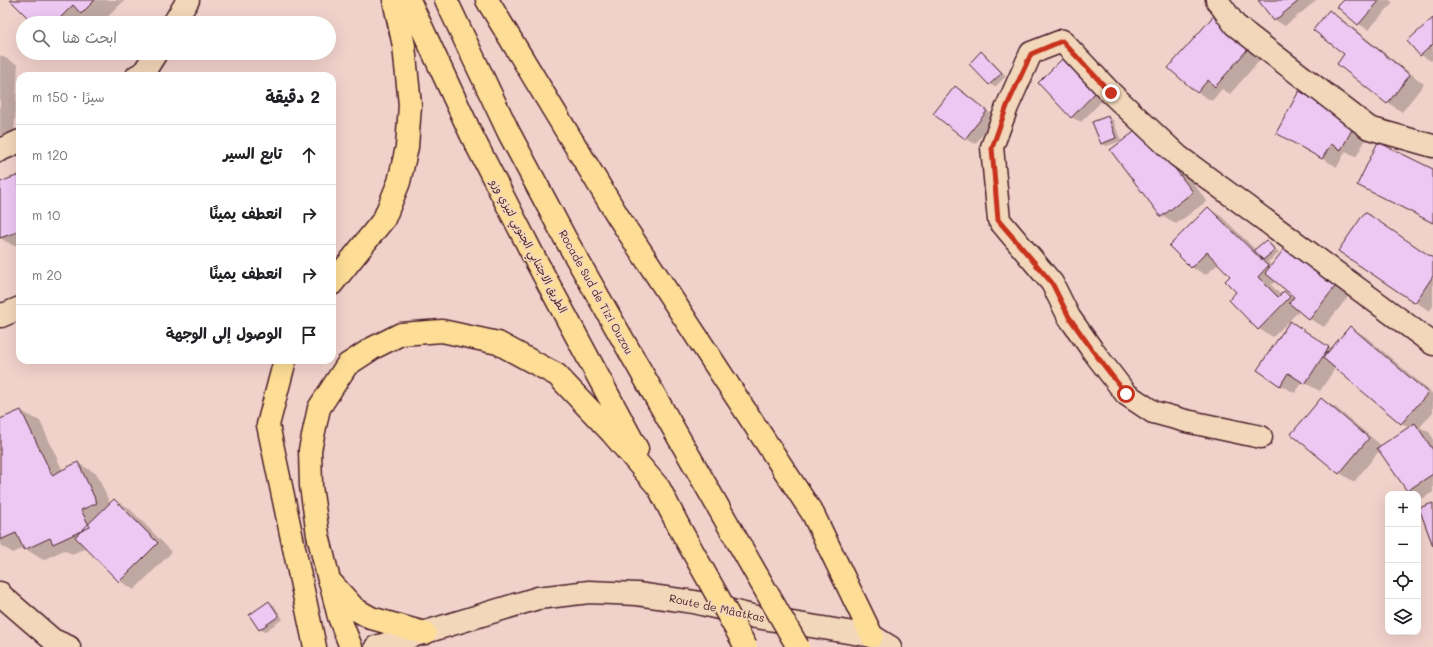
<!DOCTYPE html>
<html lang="ar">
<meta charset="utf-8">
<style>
:root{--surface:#fff;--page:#f2f2f2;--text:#202124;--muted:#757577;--line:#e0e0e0}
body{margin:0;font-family:Mali,"Playpen Sans Arabic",sans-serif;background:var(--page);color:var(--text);direction:rtl}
.controls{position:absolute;right:12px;bottom:12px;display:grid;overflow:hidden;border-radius:8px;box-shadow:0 4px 16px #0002}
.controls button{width:36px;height:36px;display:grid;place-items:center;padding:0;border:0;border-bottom:1px solid var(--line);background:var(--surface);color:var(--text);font:20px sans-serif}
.stop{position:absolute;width:12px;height:12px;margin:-9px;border:3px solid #c8321e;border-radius:50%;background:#fff}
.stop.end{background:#c8321e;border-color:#fff;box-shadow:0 1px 4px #0008}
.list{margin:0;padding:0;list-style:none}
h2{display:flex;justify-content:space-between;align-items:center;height:52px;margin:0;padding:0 16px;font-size:17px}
h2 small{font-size:13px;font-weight:400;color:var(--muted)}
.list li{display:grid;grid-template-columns:26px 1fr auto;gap:12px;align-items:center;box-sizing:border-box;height:60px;padding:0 16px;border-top:1px solid var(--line)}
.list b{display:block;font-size:15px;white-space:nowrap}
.list em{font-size:13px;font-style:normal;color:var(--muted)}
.icon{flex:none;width:22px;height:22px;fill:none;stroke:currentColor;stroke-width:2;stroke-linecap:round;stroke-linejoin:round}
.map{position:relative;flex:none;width:1433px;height:647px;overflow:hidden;direction:ltr}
.search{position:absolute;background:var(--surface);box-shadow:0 4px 16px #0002;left:16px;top:16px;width:320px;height:44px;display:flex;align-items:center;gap:10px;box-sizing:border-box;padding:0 14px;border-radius:22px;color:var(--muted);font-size:15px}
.panel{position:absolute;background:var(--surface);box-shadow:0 4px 16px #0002;left:16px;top:72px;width:320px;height:292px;border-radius:12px;direction:rtl}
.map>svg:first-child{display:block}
</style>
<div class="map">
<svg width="1433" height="647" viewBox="0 0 1433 647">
<rect width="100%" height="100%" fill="#f1d2cb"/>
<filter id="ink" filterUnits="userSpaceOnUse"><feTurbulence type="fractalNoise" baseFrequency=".025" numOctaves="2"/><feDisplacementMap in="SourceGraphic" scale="8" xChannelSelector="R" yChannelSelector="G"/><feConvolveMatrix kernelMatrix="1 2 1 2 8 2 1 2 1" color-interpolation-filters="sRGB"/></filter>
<g filter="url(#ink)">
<path fill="#0003" fill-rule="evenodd" d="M 11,0 L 125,0 L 101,23 L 99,23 L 89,18 L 84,23 L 34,23 Z
M 1259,0 L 1317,0 L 1285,26 L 1275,20 Z
M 1345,0 L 1390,0 L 1393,3 L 1368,30 L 1359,24 Z
M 1329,11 L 1343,20 L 1424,84 L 1402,112 L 1388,103 L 1338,64 L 1346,54 Z
M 1217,14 L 1267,52 L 1230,94 L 1222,89 L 1212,101 L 1197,92 Z
M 1433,20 L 1433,59 L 1431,61 L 1421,55 Z
M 981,53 L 986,55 L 1006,76 L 995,87 L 990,84 L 970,64 Z
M 0,55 L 18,65 L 14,136 L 0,135 Z
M 1063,60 L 1105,98 L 1081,122 L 1071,117 Z
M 955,87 L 965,93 L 996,118 L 975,144 L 965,138 Z
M 1300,92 L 1370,132 L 1356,157 L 1346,151 L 1337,167 L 1291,141 Z
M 1108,117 L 1113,120 L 1121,141 L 1107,146 L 1102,144 L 1094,123 Z
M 1156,135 L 1207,201 L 1176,224 L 1162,216 Z
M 1433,170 L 1433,223 L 1358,185 Z
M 19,176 L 20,244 L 14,246 L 0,238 L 0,183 Z
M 1208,208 L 1222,217 L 1256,250 L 1266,241 L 1271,244 L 1279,253 L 1268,262 L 1272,266 L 1289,244 L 1352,292 L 1324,327 L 1310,319 L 1299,311 L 1273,337 L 1259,329 L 1232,276 L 1219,263 L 1206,275 L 1191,267 ZM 1276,281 L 1298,300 L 1284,292 L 1281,295 L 1271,285 Z
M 1365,213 L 1433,258 L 1433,306 L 1430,311 L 1415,302 Z
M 1290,322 L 1332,349 L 1350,327 L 1365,336 L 1433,394 L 1433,412 L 1420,427 L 1429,432 L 1433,438 L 1433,492 L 1422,499 L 1418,497 L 1418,494 L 1413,494 L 1407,491 L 1380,450 L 1354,482 L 1340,473 L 1292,434 L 1321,399 L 1335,407 L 1382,446 L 1409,428 L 1402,423 L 1336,367 L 1320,391 L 1303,382 L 1295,393 L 1280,385 Z
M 21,411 L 40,421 L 63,471 L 78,463 L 97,474 L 110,504 L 114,500 L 129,508 L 172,552 L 134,590 L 120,581 L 86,548 L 72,554 L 64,550 L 43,560 L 24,548 L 13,553 L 0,545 L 0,420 Z
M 269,602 L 274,605 L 283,619 L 264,632 L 260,629 Z"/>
<path fill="#edc8f2" stroke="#4a1f2b" d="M 10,0 L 95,0 L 81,14 L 73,5 L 55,23 L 33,23 Z
M 1258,0 L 1300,0 L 1274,21 Z
M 1344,0 L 1380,0 L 1358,25 L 1337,7 Z
M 1329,10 L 1410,75 L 1387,104 L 1337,64 L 1344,54 L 1313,30 Z
M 1217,12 L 1253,43 L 1215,87 L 1208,80 L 1197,93 L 1168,68 Z
M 1433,18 L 1433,44 L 1420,56 L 1407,41 Z
M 981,51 L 1002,73 L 989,85 L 969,64 Z
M 1063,58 L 1096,92 L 1071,118 L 1038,83 Z
M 955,86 L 987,111 L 965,139 L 933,114 Z
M 1299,91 L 1356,122 L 1341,150 L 1331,144 L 1322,159 L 1276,133 Z
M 1108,116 L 1116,138 L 1101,144 L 1092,122 Z
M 1142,126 L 1193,192 L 1161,217 L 1110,150 Z
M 1378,142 L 1433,169 L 1433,223 L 1357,185 Z
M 19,175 L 20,231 L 0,238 L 0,182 Z
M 1208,207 L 1268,266 L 1258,277 L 1278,297 L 1284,291 L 1290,297 L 1258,330 L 1229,300 L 1236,292 L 1225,281 L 1230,276 L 1207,252 L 1191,268 L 1169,246 Z
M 1365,212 L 1433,258 L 1433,276 L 1415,303 L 1338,251 Z
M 1266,240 L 1275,250 L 1263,260 L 1254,250 Z
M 1289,243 L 1338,283 L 1309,320 L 1289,303 L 1294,297 L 1265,273 Z
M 1290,321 L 1329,347 L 1305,384 L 1288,373 L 1280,386 L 1257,370 Z
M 1350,326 L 1428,393 L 1401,424 L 1323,358 Z
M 1321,398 L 1369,438 L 1339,474 L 1291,434 Z
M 21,410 L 52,475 L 78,462 L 97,503 L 81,510 L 90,527 L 53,544 L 50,538 L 24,550 L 16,533 L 0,540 L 0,419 Z
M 1415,423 L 1433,450 L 1433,474 L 1407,491 L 1377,448 Z
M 114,499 L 158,543 L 119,582 L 75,537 Z
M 1433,503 L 1433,546 L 1419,508 Z
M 269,601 L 279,616 L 259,630 L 249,615 Z"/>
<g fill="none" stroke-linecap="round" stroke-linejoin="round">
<defs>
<path id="minor" d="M 1217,0 L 1235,25 L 1369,128 L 1433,146
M 174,23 L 188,0
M 137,76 L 144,72 L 156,53
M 0,150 L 20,141
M 0,314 L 1,316 L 20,308
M 1261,437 L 1186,421 L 1153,412 L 1126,394 L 1093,351 L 1069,317 L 1052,283 L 999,220 L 992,147 L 1007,107 L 1031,53 L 1062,41 L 1111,93 L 1178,156 L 1433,344"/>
<path id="secondary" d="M 0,593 L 2,596 L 53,640 L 69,647
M 376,647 L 538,598 L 589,592 L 637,594 L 694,602 L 756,617 L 872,636 L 890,647"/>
<path id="motorway" d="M 409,0 L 471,134 L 534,257 L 637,449
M 446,0 L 509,133 L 565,238 L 758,577
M 487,0 L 619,218 L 813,514 L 872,636
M 332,284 L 384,219 L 399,182 L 407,147 L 410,105 L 404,46 L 394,0
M 285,360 L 268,425 L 315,647
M 331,585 L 339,617 L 351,647
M 425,633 L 371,618 L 355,609 L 329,580 L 318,535 L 311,486 L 310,450 L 319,408 L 347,365 L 373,348 L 401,334 L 442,331 L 498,343 L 557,375 L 612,433 L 659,488 L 679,527"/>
</defs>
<use href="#minor" stroke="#4a1f2b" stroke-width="25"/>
<use href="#secondary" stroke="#4a1f2b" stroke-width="25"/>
<use href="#motorway" stroke="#4a1f2b" stroke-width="25"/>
<use href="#minor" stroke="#f3d7ba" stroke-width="22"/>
<use href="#secondary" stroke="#f3d7ba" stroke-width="22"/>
<use href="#motorway" stroke="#fedd96" stroke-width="22"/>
<defs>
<path id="motorway-bridge" d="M 679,527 L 746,647
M 758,577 L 798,647"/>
</defs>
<use href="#motorway-bridge" stroke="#4a1f2b" stroke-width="25" stroke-linecap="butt"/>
<use href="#motorway-bridge" stroke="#fedd96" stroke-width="22"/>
</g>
</g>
<g fill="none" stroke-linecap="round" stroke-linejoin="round" filter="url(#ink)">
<path stroke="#c8321e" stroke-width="5" d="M 1111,93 L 1062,41 L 1031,54 L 1007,106 L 992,148 L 998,220 L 1052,283 L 1069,317 L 1093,351 L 1126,394"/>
</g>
<g text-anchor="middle" stroke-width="3.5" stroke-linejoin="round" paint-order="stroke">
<g font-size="11" fill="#4a1f2b" stroke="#f3d7ba">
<text transform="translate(529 246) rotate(62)" y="4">الطريق الاجتنابي الجنوبي لتيزي وزو</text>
<text transform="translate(596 292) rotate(61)" y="4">Rocade Sud de Tizi Ouzou</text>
<text transform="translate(717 608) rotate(12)" y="4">Route de Mâatkas</text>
</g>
</g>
</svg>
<div class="controls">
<button>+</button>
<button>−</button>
<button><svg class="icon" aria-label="locate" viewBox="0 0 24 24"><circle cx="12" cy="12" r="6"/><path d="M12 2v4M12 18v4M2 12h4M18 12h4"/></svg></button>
<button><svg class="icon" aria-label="layers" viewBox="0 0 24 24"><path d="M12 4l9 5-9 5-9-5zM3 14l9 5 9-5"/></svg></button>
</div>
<div class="stop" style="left:1126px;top:394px"></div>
<div class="stop end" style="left:1111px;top:93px"></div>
<div class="search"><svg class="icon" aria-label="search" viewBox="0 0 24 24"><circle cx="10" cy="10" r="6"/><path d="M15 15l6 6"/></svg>ابحث هنا</div>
<section class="panel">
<h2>2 دقيقة<small>سيرًا · 150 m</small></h2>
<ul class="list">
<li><svg class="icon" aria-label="ahead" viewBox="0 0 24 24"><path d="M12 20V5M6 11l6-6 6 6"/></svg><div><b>تابع السير</b></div><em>120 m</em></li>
<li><svg class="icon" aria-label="right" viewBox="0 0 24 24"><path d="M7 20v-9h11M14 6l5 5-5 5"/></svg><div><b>انعطف يمينًا</b></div><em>10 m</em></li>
<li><svg class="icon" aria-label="right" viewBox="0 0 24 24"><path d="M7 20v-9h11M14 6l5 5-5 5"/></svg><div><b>انعطف يمينًا</b></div><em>20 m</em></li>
<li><svg class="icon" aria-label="arrive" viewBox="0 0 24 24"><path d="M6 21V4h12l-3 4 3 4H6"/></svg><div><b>الوصول إلى الوجهة</b></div></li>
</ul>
</section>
</div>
